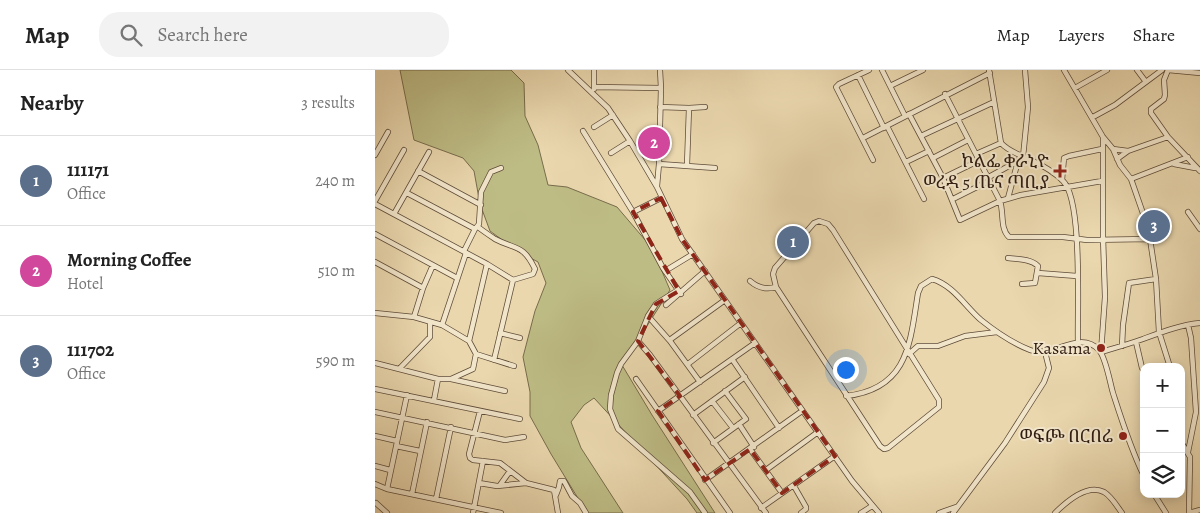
<!DOCTYPE html>
<meta charset="utf-8">
<style>
:root{--surface:#fff;--page:#f2f2f2;--text:#222;--muted:#767676;--line:#e0e0e0;--accent:#8f2418}
body{margin:0;font-family:Alegreya,"Noto Serif Ethiopic",serif;background:var(--page);color:var(--text)}
.controls{position:absolute;right:15px;bottom:15px;display:grid;overflow:hidden;border-radius:10px;box-shadow:0 2px 12px #0003}
.controls button{width:45px;height:45px;display:grid;place-items:center;padding:0;border:0;border-bottom:1px solid var(--line);background:var(--surface);color:var(--text);font:25px sans-serif}
.you{position:absolute;left:470px;top:299px;width:18px;height:18px;margin:-12px;border:4px solid #fff;border-radius:50%;background:#1a73e8;box-shadow:0 0 0 8px #1a73e833}
.badge{display:grid;place-items:center;width:32px;height:32px;border-radius:50%;background:var(--accent);color:#fff;font-size:16px;font-weight:700}
.pin{position:absolute;translate:-50% -50%;border:2px solid #fff;box-shadow:0 1px 5px #0006}
.list{margin:0;padding:0;list-style:none}
h2{display:flex;justify-content:space-between;align-items:center;height:65px;margin:0;padding:0 20px;font-size:21px}
h2 small{font-size:16px;font-weight:400;color:var(--muted)}
.list li{display:grid;grid-template-columns:32px 1fr auto;gap:15px;align-items:center;box-sizing:border-box;height:90px;padding:0 20px;border-top:1px solid var(--line)}
.list b{display:block;font-size:19px;white-space:nowrap}
.list p{margin:0;font-size:16px;white-space:nowrap;color:var(--muted)}
.list em{font-size:16px;font-style:normal;color:var(--muted)}
.icon{flex:none;width:28px;height:28px;fill:none;stroke:currentColor;stroke-width:2;stroke-linecap:round;stroke-linejoin:round}
.map{position:relative;flex:none;width:825px;height:443px;overflow:hidden}
header{display:flex;align-items:center;gap:30px;box-sizing:border-box;height:70px;padding:0 25px;background:var(--surface);border-bottom:1px solid var(--line)}
header strong{font-size:24px}
nav{display:flex;gap:28px;margin-inline-start:auto;font-size:18px}
.search{width:350px;height:45px;background:var(--page);display:flex;align-items:center;gap:12px;box-sizing:border-box;padding:0 18px;border-radius:20px;color:var(--muted);font-size:19px}
main{display:flex}
aside{flex:1;background:var(--surface)}
.map>svg:first-child{display:block}
</style>
<header>
<strong>Map</strong>
<div class="search"><svg class="icon" aria-label="search" viewBox="0 0 24 24"><circle cx="10" cy="10" r="6"/><path d="M15 15l6 6"/></svg>Search here</div>
<nav><a>Map</a><a>Layers</a><a>Share</a></nav>
</header>
<main>
<aside>
<h2>Nearby<small>3 results</small></h2>
<ul class="list">
<li><span class="badge" style="background:#5c6f8a">1</span><div><b>111171</b><p>Office</p></div><em>240 m</em></li>
<li><span class="badge" style="background:#d1479c">2</span><div><b>Morning Coffee</b><p>Hotel</p></div><em>510 m</em></li>
<li><span class="badge" style="background:#5c6f8a">3</span><div><b>111702</b><p>Office</p></div><em>590 m</em></li>
</ul>
</aside>
<div class="map">
<svg width="825" height="443" viewBox="0 0 825 443">
<rect width="100%" height="100%" fill="#ead7ae"/>
<filter id="stains"><feTurbulence type="fractalNoise" baseFrequency=".004" numOctaves="4"/><feColorMatrix values="0 0 0 0 .2 0 0 0 0 .09 0 0 0 0 .02 0 0 0 .5 -.17"/></filter>
<radialGradient id="worn" r=".72"><stop offset=".6" stop-color="#630" stop-opacity="0"/><stop offset="1" stop-color="#630" stop-opacity=".3"/></radialGradient>
<path fill="#bebc85" stroke="#776c4b" d="M 25,0 L 136,0 L 149,13 L 150,46 L 163,75 L 173,115 L 192,117 L 242,137 L 277,178 L 295,220 L 247,295 L 277,345 L 340,443 L 322,443 L 312,429 L 219,328 L 209,335 L 196,352 L 206,378 L 248,443 L 212,443 L 176,384 L 155,346 L 155,322 L 148,287 L 160,241 L 171,213 L 163,192 L 141,180 L 115,161 L 105,134 L 99,101 L 88,88 L 39,70 Z"/>
<g fill="none" stroke-linecap="round" stroke-linejoin="round">
<defs>
<path id="minor" d="M 193,0 L 233,38 L 255,71 L 282,117 L 307,169 L 477,411 L 504,443
M 219,0 L 219,19
M 494,0 L 464,14 L 461,17 L 498,90
M 507,0 L 530,46
M 614,0 L 626,73 C 634,82 646,85 656,90 C 667,95 679,102 688,111 C 708,130 702,242 703,273
M 689,0 L 728,67 L 738,79 L 745,95 L 756,109 L 771,152 L 775,169 L 781,209 L 784,262 L 795,297
M 762,0 L 771,12
M 793,0 L 789,10 L 790,25 L 789,29 L 776,39 L 776,43 L 793,67 L 825,101
M 793,0 L 825,3
M 483,5 L 509,58
M 515,16 L 548,0
M 219,17 L 286,18
M 700,18 L 732,0
M 570,24 L 625,131 C 629,143 625,159 634,167 L 688,167 L 712,170 L 775,169
M 285,37 L 314,38 L 330,37
M 534,44 L 568,108 L 585,150 L 625,131 L 646,125 L 727,111
M 718,47 L 740,35 L 787,0
M 512,56 L 549,129
M 219,57 L 238,45
M 208,61 L 258,142 L 288,198 L 306,224
M 546,66 L 619,32
M 488,68 L 615,3
M 728,68 L 728,167 L 730,227 L 726,282 C 740,278 754,274 768,269 C 787,262 805,255 825,253
M 738,79 L 753,81
M 236,83 L 255,71
M 601,84 L 626,73
M 0,85 L 13,62
M 648,87 L 653,37 L 650,0
M 558,88 L 593,70
M 742,89 L 753,81 L 793,67
M 531,92 L 554,81
M 284,94 L 340,98
M 799,94 L 820,98
M 312,95 L 314,38
M 43,101 L 106,135
M 568,108 L 603,91
M 612,108 L 643,91
M 756,109 L 813,87
M 687,110 L 689,88 L 694,86 L 727,79
M 282,116 L 284,94 L 286,18 L 285,0
M 32,123 L 100,159
M 633,128 L 643,91 L 646,86
M 578,129 L 614,111
M 0,131 L 29,80
M 0,134 L 112,194 L 138,210 L 158,204 L 160,199 C 148,174 141,180 120,169 C 114,165 108,161 103,157
M 258,142 L 286,128
M 813,142 L 825,159
M 19,144 L 54,82
M 444,151 L 453,154 L 458,160 L 564,330 L 564,337 L 513,378 L 509,379 L 505,376 L 401,217 L 398,204 L 400,198 L 439,153 Z
M 0,164 L 82,208
M 89,181 L 100,159 L 104,154 L 106,122 L 116,102 L 126,98
M 633,188 C 643,189 656,189 663,196 L 660,213 L 647,214
M 0,192 L 48,218
M 290,201 L 318,184
M 663,203 L 702,206
M 375,211 C 383,218 391,220 401,217
M 303,220 L 281,234 L 273,246 L 263,271 L 246,294 L 242,303 L 236,325 L 235,339 L 243,359 L 315,422 L 330,443
M 291,235 L 330,201
M 0,243 L 39,247 L 67,255 L 94,271 L 101,284 L 98,299 L 76,309
M 273,246 L 295,271 L 325,312
M 39,247 L 48,218 L 58,195
M 67,255 L 91,183
M 125,263 L 145,268
M 94,271 L 112,194
M 263,271 L 275,285 L 391,443
M 295,271 L 296,269 L 350,230
M 761,272 L 767,298
M 747,276 L 748,255 L 754,213 L 781,209
M 101,284 L 139,296
M 534,284 L 543,276 L 563,276 L 590,266 L 622,262
M 357,289 L 404,358
M 119,290 L 138,210
M 0,293 L 63,309 L 76,309 L 130,321
M 313,294 L 366,253
M 25,298 L 55,267 L 55,252
M 261,309 L 355,443
M 0,319 L 145,349
M 471,326 C 533,319 535,274 543,223 L 546,216 L 557,209 C 578,215 590,236 606,250 C 621,262 637,273 655,280 C 677,289 704,259 724,280 C 731,288 735,313 738,323 C 747,351 756,380 769,406
M 59,330 L 63,309
M 337,331 L 358,358
M 105,341 L 94,384 L 95,388 L 98,390 L 125,393 L 151,413 L 179,420 L 183,443
M 283,341 L 380,273
M 0,342 L 130,370 L 149,367
M 318,345 L 370,307
M 364,354 L 379,377
M 0,366 L 22,371
M 806,372 L 815,387 L 814,443
M 338,373 L 371,349 L 350,321
M 21,376 L 45,381
M 375,379 L 407,423
M 813,382 L 821,342 L 816,268 L 813,255
M 0,396 L 15,400
M 391,400 L 443,362
M 330,410 L 427,341
M 104,413 L 122,416 L 151,413
M 0,414 L 12,419 L 126,443
M 125,415 L 135,401
M 419,416 L 431,437 L 431,439 L 426,443
M 12,419 L 32,325
M 37,424 L 52,352
M 779,424 L 791,443
M 181,425 L 184,417 L 185,411 L 189,411 L 197,426 L 205,433 L 211,443
M 61,429 L 76,357
M 1,433 L 12,443
M 386,438 L 460,386
M 98,443 L 108,391
M 486,443 L 497,436
M 564,443 L 581,437
M 578,443 L 630,373 L 669,312 L 674,298 L 670,282
M 680,443 C 691,432 712,413 729,422 C 736,426 742,436 747,443
M 814,443 L 825,440"/>
</defs>
<use href="#minor" stroke="#5e4b38" stroke-width="6"/>
<use href="#minor" stroke="#f1e5ca" stroke-width="4.5"/>
</g>
<path fill="none" stroke="#8f2418" stroke-width="4" stroke-dasharray="10 6" stroke-linejoin="round" d="M 286,128 L 307,169 L 460,386 L 407,423 L 375,379 L 330,410 L 283,341 L 305,326 L 263,271 L 281,234 L 304,221 L 258,142 Z"/>
<g fill="#8f2418" stroke="#f1e5ca" stroke-width="2">
<path d="M682.5 93.5h5v5h5v5h-5v5h-5v-5h-5v-5h5z"/>
<circle cx="726" cy="278" r="5"/>
<circle cx="748" cy="366" r="5"/>
</g>
<g text-anchor="middle" stroke-width="4" stroke-linejoin="round" paint-order="stroke">
<g font-size="18" fill="#301c11" stroke="#f1e5ca" text-anchor="end">
<text x="674" y="97">ኮልፌ ቀራኒዮ<tspan x="674" dy="21">ወረዳ 5 ጤና ጣቢያ</tspan></text>
<text x="716" y="284">Kasama</text>
<text x="738" y="372">ወፍጮ በርበሬ</text>
</g>
</g>
<rect width="100%" height="100%" filter="url(#stains)"/>
<rect width="100%" height="100%" fill="url(#worn)"/>
</svg>
<div class="controls">
<button>+</button>
<button>−</button>
<button><svg class="icon" aria-label="layers" viewBox="0 0 24 24"><path d="M12 4l9 5-9 5-9-5zM3 14l9 5 9-5"/></svg></button>
</div>
<div class="you"></div>
<div class="pin badge" style="left:418px;top:172px;background:#5c6f8a">1</div>
<div class="pin badge" style="left:279px;top:73px;background:#d1479c">2</div>
<div class="pin badge" style="left:779px;top:156px;background:#5c6f8a">3</div>
</div>
</main>
